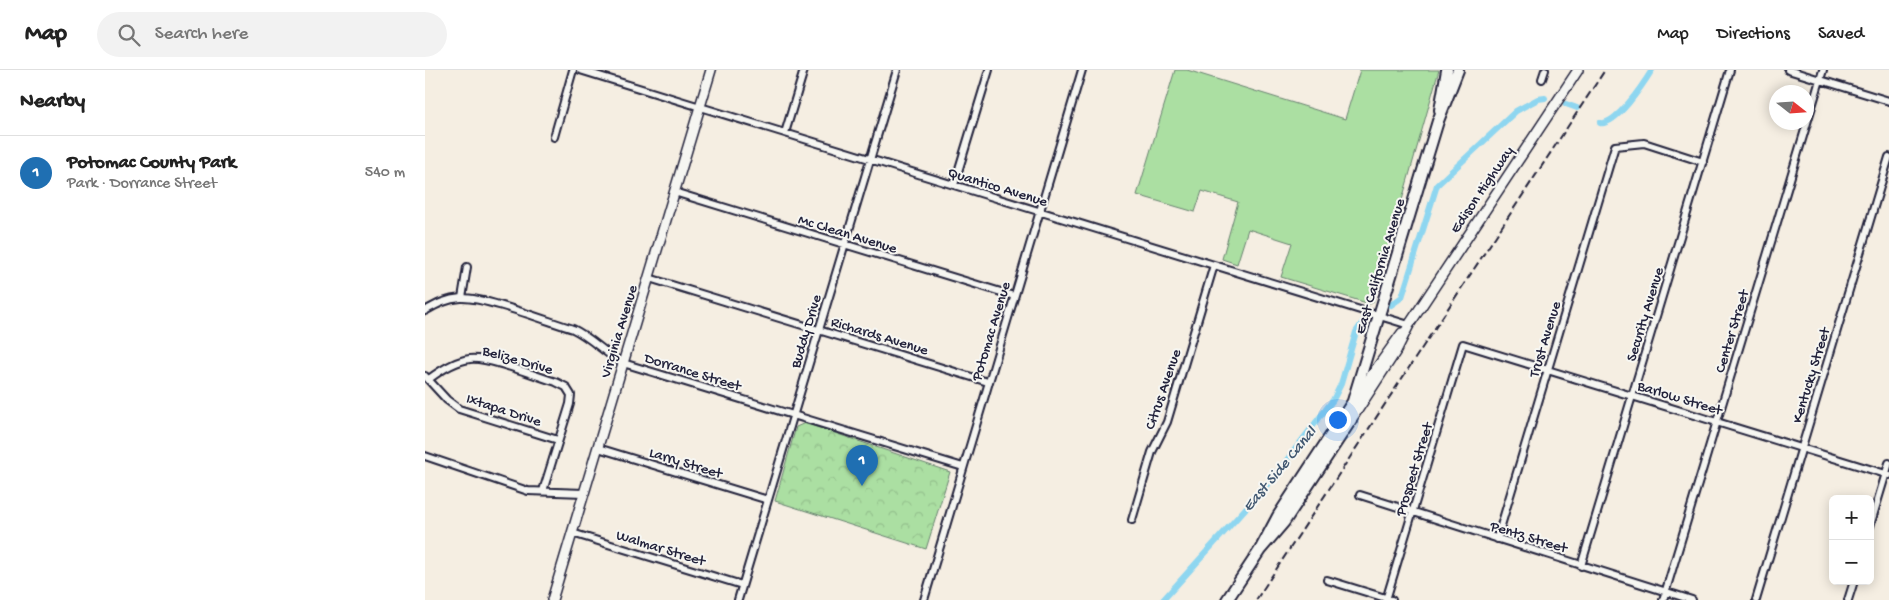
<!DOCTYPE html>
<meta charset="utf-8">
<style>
:root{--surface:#fff;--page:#f2f2f2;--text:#222;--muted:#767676;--line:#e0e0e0;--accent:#1f6fb2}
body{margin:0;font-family:"Gochi Hand",sans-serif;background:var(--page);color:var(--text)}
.controls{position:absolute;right:15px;bottom:15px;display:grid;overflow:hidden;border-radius:8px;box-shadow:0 2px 12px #0003}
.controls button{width:45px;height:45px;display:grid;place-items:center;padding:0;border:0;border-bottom:1px solid var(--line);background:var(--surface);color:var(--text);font:25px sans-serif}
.compass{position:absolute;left:1344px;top:15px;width:45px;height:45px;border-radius:50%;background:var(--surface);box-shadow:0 2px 12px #0003;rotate:107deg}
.you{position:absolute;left:912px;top:349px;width:18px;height:18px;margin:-12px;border:4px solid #fff;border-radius:50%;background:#1a73e8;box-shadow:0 0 0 8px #1a73e833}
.badge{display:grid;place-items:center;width:32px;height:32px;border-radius:50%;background:var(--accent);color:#fff;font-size:16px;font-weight:700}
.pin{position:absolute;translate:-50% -41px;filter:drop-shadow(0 1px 2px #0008)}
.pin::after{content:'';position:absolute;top:26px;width:18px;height:15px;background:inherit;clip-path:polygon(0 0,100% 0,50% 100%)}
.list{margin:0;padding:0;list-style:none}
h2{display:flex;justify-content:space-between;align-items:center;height:65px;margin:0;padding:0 20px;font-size:21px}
h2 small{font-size:16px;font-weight:400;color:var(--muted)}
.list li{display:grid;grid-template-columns:32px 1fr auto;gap:15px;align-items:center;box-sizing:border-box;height:75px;padding:0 20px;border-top:1px solid var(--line)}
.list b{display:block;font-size:19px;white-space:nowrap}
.list p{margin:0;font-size:16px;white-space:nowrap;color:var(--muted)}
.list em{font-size:16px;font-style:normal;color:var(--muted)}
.icon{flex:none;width:28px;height:28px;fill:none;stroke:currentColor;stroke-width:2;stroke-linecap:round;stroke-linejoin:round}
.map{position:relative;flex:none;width:1464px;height:530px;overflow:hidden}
header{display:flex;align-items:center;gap:30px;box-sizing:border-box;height:70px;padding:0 25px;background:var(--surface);border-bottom:1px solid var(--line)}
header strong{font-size:24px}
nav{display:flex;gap:28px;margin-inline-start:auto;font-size:18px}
.search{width:350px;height:45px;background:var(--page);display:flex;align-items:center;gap:12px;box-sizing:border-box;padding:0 18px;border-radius:28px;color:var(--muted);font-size:19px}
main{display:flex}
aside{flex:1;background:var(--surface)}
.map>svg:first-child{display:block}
</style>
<header>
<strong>Map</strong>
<div class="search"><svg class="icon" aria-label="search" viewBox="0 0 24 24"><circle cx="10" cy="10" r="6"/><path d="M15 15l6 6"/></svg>Search here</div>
<nav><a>Map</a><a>Directions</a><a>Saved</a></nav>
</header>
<main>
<aside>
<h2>Nearby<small></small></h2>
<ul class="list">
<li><span class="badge">1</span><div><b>Potomac County Park</b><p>Park · Dorrance Street</p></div><em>540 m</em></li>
</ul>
</aside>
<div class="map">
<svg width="1464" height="530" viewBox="0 0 1464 530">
<defs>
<pattern id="forest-crowns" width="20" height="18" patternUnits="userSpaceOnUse" patternTransform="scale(1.25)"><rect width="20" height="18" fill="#abdfa2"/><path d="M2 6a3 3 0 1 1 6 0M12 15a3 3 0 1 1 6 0" fill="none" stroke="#93bf8c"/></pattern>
</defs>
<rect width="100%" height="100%" fill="#f5eee2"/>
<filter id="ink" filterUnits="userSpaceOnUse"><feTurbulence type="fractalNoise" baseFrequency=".02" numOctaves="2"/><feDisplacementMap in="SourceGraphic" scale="10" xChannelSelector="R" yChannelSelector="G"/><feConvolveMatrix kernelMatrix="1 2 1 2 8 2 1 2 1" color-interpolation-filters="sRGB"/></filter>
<g filter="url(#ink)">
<path fill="#abdfa2" stroke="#66806e" d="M 750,0 L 762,0 L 920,49 L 935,0 L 1014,0 L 948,232 L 945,234 L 856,207 L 867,173 L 823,159 L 812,194 L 797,189 L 813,132 L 777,121 L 770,142 L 712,125 Z"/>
<path fill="url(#forest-crowns)" stroke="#66806e" d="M 380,353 L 525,402 L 501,479 L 350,431 L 371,357 Z"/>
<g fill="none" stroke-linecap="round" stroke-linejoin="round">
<path stroke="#8ed6f0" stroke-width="6" d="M 1141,34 L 1152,38
M 1175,53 C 1191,56 1219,13 1227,0
M 966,235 L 977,227 L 1012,115 L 1091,41 L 1113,29 L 1120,28
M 738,530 L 848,408 L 908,330 L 916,314 L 931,262 L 940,249"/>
<defs>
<path id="street" d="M 155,0 L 984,255
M 1363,0 L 1464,31
M 1117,9 L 1120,0
M 360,63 L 379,0
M 129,67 L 148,0
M 529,115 L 564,0
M 249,122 L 589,226
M 224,208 L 563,312
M 37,228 L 42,197
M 0,241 C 12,234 22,229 36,228 C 60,227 122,251 148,259 C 167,268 180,284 198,293 L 538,397
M 0,306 L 22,330 L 34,339 L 133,370
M 4,309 C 16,300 30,291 45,289 C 64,287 111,306 131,312 L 141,317 L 146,325 L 145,334 L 118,421
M 173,378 L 343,430
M 0,386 L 103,421 L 159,423
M 935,425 L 1267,530
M 707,450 L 727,382 L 742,352 L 789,195
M 1445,456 L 1464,393
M 147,463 L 317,515
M 1072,469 L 1190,76 L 1219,73 L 1278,92
M 1156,496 L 1305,0
M 902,510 L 967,530
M 313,530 L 472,0
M 499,530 L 657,0
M 961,530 L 1038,274 L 1464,405
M 1238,530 L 1398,0
M 1331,530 L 1464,87
M 1423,530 L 1429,511"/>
<path id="secondary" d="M 931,327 L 977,263
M 926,350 L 971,281 L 984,255 L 1153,0
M 127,530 L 286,0"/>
<path id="primary" d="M 1015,40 L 1022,0
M 835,480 L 859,452 L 926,350 L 928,331 L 1013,51 L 1033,0
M 802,530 L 835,480 L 853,446 L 927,333"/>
</defs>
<use href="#street" stroke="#22223b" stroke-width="10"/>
<use href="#secondary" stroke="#22223b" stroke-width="12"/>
<use href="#primary" stroke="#22223b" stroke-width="14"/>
<use href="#street" stroke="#f6f6f2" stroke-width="6"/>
<use href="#secondary" stroke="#f6f6f2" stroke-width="9"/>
<use href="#primary" stroke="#f6f6f2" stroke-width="10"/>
<path stroke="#22223b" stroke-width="2" stroke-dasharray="8 4" stroke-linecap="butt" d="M 831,530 L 1180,0"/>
</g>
</g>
<g text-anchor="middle" stroke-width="4" stroke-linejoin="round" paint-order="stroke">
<g font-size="15" fill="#22223b" stroke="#f6f6f2">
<text transform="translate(573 116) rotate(17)" y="5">Quantico Avenue</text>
<text transform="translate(1056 119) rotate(-56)" y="5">Edison Highway</text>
<text transform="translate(423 163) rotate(17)" y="5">Mc Clean Avenue</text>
<text transform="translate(954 196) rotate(-73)" y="5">East California Avenue</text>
<text transform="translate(1219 244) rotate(-73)" y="5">Security Avenue</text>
<text transform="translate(193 261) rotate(-73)" y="5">Virginia Avenue</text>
<text transform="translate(380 261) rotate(-73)" y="5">Buddy Drive</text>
<text transform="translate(565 261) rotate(-73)" y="5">Potomac Avenue</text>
<text transform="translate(1306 261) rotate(-73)" y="5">Center Street</text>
<text transform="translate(455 265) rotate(17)" y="5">Richards Avenue</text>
<text transform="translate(1119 269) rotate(-73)" y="5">Trust Avenue</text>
<text transform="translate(93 289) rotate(16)" y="5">Belize Drive</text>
<text transform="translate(268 301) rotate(17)" y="5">Dorrance Street</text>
<text transform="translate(1385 305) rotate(-73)" y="5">Kentucky Street</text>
<text transform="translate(737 319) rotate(-71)" y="5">Citrus Avenue</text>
<text transform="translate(1255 327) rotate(17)" y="5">Barlow Street</text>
<text transform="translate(79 339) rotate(18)" y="5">Ixtapa Drive</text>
<text transform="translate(261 392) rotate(17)" y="5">Larry Street</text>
<text transform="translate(988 399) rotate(-73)" y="5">Prospect Street</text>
<text transform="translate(1104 466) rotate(17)" y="5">Pentz Street</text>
<text transform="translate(236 477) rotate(17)" y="5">Walmar Street</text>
</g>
<g font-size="16" font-style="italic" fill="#425871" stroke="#f6f6f2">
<text transform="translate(853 398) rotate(-50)" y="6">East Side Canal</text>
</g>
</g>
</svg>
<div class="controls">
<button>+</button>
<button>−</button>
</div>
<svg class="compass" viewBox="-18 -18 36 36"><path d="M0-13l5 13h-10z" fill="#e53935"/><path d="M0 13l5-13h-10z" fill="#767676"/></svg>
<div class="you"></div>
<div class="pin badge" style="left:437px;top:416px">1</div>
</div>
</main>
